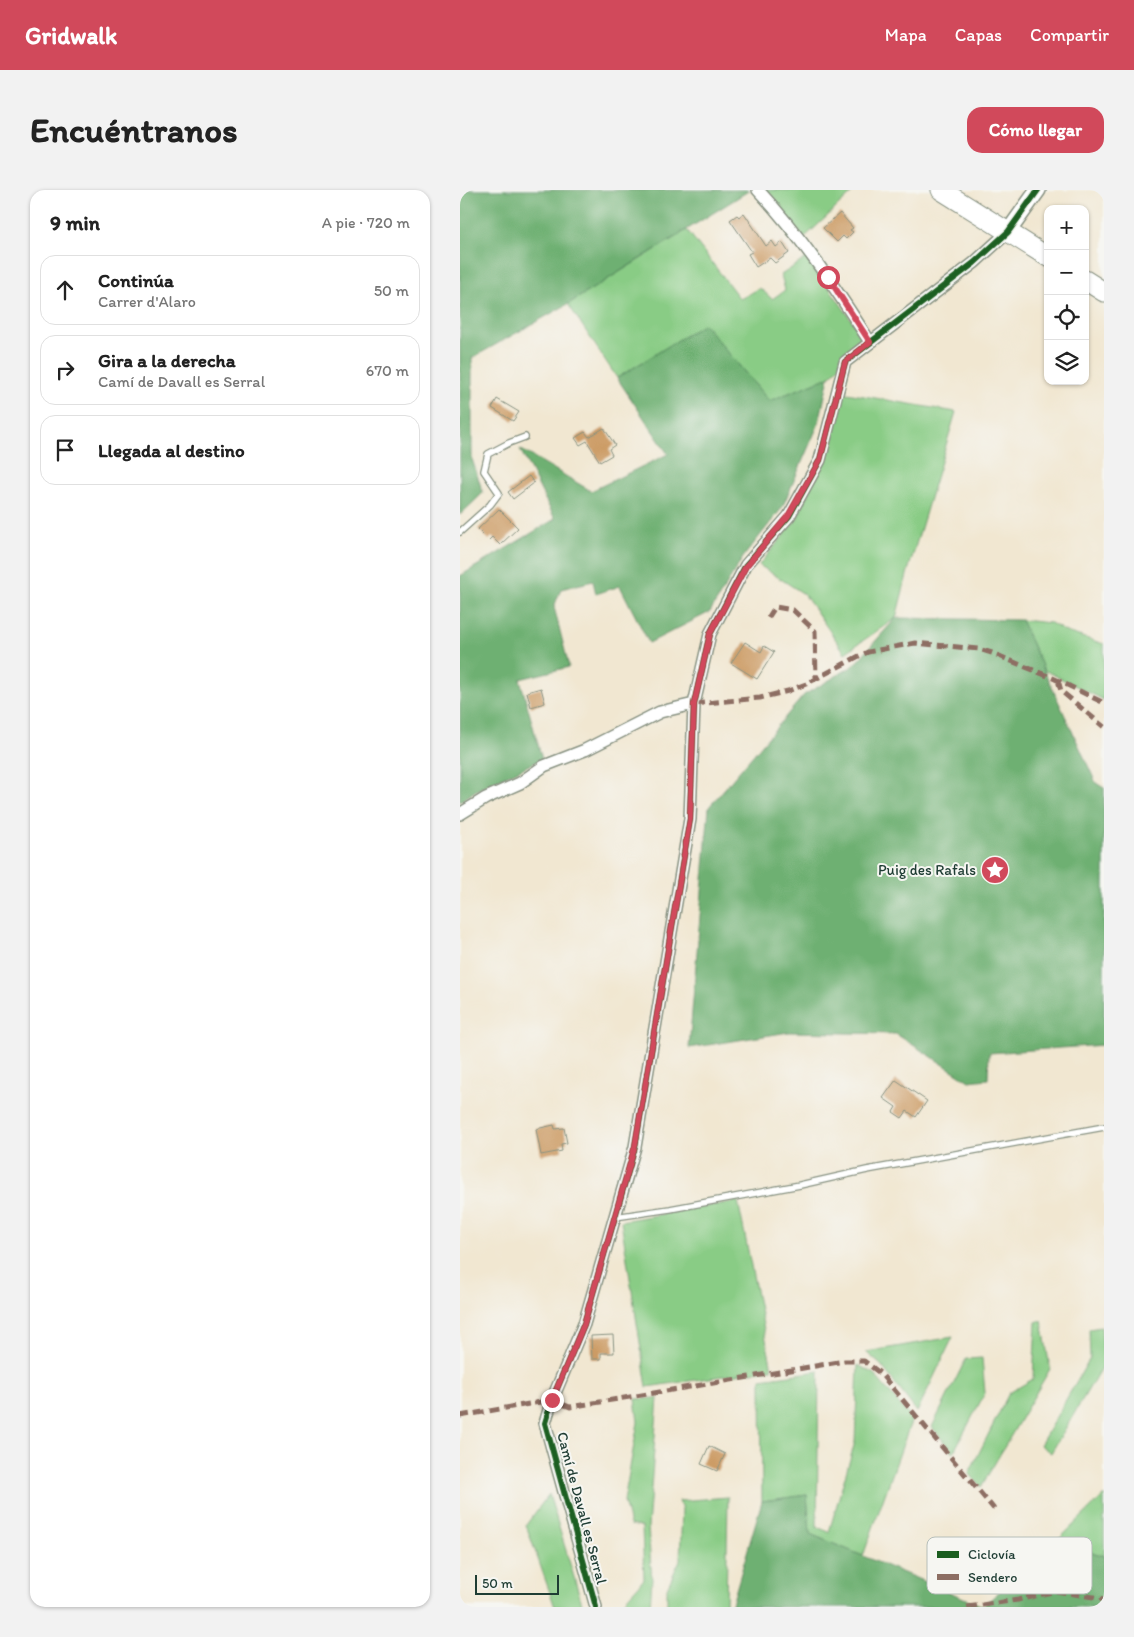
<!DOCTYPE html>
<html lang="es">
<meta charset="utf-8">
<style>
:root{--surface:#fff;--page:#f2f2f2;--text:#222;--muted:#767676;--line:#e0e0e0;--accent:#d1495b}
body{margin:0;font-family:Itim,sans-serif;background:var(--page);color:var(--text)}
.controls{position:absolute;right:15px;top:15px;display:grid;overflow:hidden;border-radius:10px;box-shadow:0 1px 4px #0004}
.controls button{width:45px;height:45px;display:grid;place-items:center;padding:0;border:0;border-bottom:1px solid var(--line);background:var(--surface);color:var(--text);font:25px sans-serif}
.scale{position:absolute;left:15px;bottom:12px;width:84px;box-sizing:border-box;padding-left:5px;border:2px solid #1f3d34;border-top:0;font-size:14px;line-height:18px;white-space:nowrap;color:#1f3d34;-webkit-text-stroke:4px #f6f6f2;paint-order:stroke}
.stop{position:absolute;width:15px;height:15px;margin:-11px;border:4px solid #d1495b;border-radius:50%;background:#fff}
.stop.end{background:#d1495b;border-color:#fff;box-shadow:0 1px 5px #0008}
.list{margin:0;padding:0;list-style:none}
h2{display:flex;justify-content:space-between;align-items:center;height:65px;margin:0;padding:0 20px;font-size:21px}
h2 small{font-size:16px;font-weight:400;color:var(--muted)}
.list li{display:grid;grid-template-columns:32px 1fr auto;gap:15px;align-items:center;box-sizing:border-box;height:70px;margin:0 10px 10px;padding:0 10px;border:1px solid var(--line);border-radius:15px}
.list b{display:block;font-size:19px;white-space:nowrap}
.list p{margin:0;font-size:16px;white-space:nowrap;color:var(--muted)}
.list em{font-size:16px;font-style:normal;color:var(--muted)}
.icon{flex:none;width:28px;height:28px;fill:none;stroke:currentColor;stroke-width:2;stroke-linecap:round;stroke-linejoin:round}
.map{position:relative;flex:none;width:644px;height:1417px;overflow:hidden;border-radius:15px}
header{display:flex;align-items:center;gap:30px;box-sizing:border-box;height:70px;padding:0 25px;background:var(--accent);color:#fff}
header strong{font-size:24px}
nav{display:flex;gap:28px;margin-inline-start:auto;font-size:18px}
.intro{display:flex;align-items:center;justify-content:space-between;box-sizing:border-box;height:120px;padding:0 30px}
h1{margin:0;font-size:35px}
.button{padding:12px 22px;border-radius:15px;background:var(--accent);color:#fff;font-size:18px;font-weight:700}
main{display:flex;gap:30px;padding:0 30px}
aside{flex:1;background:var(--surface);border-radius:15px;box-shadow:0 1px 4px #0004}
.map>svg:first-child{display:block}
</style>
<header>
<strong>Gridwalk</strong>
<nav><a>Mapa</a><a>Capas</a><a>Compartir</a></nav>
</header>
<div class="intro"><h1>Encuéntranos</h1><a class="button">Cómo llegar</a></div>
<main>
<aside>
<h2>9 min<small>A pie · 720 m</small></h2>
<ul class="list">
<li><svg class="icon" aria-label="ahead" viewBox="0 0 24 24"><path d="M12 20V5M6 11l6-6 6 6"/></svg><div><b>Continúa</b><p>Carrer d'Alaro</p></div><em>50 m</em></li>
<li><svg class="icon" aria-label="right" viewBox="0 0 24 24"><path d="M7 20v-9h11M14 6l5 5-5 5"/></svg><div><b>Gira a la derecha</b><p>Camí de Davall es Serral</p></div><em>670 m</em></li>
<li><svg class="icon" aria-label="arrive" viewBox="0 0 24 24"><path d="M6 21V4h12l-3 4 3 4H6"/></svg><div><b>Llegada al destino</b></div></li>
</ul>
</aside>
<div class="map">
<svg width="644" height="1417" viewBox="0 0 644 1417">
<rect width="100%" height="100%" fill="#f6f6f2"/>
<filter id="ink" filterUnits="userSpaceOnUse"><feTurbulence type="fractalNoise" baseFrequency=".02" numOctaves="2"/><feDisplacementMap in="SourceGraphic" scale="10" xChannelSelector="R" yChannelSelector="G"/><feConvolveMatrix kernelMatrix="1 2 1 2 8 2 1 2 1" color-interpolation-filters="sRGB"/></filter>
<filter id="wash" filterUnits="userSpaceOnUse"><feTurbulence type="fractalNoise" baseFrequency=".0096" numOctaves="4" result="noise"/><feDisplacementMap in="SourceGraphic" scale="20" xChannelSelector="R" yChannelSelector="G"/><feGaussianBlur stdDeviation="1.12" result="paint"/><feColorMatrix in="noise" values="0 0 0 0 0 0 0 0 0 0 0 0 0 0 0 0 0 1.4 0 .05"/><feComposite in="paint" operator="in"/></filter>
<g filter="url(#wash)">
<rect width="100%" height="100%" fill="#f1e7d1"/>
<path fill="#89cc85" stroke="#54845c" d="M 305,0 L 395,0 L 344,48 Z
M 227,40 L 280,109 L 300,98 L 312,109 L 325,100 L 321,85 L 348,67 L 406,151 L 369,187 L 309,211 L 244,134 L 157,188 L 108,114 Z
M 381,202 L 496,222 L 448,381 L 436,428 L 385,463 L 344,404 L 299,375 L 337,329 L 362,271 Z
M 561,430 L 591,433 L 606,442 L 644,454 L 644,510 L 584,480 Z
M 278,1011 L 312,1179 L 187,1197 L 161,1031 Z
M 582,1130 L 590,1179 L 521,1297 L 509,1283 L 549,1203 L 573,1189 L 576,1132 Z
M 641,1137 L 644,1173 L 591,1263 L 580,1255 L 630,1168 L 629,1139 Z
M 493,1147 L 457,1222 L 421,1175 L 406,1162 Z
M 522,1168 L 525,1203 L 493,1263 L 472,1237 L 506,1169 Z
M 398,1175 L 413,1183 L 452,1229 L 403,1366 L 350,1344 L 347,1305 L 302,1311 L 301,1189 L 359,1181 L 357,1337 L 369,1342 L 395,1252 Z
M 198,1208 L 188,1337 L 192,1390 L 190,1417 L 159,1417 L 184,1389 L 182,1337 L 170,1335 L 164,1311 L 178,1232 L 175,1209 Z
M 89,1304 L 123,1417 L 95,1417 L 66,1335 Z
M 644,1305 L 644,1366 L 597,1351 Z
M 268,1307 L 266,1417 L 207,1417 L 207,1398 L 220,1370 L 222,1319 L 219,1311 Z"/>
<path fill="#6eb072" stroke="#467653" d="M 0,0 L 290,0 L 108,114 L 12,168 L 12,269 L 23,303 L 0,325 Z
M 244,134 L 309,211 L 369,187 L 359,233 L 322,318 L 284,366 L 250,422 L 189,453 L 160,396 L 136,404 L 133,391 L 101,399 L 94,417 L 109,477 L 60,489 L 82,569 L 15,601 L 0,612 L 0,386 L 95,329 L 60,259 L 131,301 L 208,264 L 157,188 Z
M 436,428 L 561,430 L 636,593 L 644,598 L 644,855 L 529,863 L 528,889 L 509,891 L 436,844 L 329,842 L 229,858 L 249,617 L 344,505 L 393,476 Z
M 347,1305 L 350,1344 L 523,1416 L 597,1351 L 644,1366 L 644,1417 L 271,1417 L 302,1311 Z"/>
<g id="blocks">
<path fill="#cc9b65" d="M 284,23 L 306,56 L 312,51 L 316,57 L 322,52 L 329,63 L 315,73 L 310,68 L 296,77 L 288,64 L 292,62 L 270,30 L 277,25 L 279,27 Z
M 380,23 L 393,38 L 390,40 L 393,42 L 386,49 L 383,46 L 377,52 L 363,38 Z
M 37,209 L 59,222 L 53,231 L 32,218 Z
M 144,238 L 155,255 L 149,259 L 152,265 L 140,272 L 127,251 L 120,255 L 115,248 L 125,242 L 129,247 Z
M 69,286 L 74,293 L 53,309 L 48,302 Z
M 39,319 L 58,338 L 40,355 L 32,347 L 29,350 L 18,339 Z
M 285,452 L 301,462 L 304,456 L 314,462 L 297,489 L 271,473 Z
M 81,498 L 85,513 L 71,517 L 67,502 Z
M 436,890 L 467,911 L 456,927 L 447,921 L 442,928 L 433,922 L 436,917 L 423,908 Z
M 94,935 L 95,939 L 104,938 L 107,953 L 101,954 L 102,961 L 81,965 L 76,939 Z
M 153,1145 L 154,1163 L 141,1163 L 141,1169 L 132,1169 L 131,1146 Z
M 249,1256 L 265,1264 L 257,1281 L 241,1274 Z"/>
</g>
</g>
<g filter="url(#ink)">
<use href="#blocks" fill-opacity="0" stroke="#889282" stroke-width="1"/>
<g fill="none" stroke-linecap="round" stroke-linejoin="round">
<defs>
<path id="service" d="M 0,342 L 30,315 L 39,303 L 24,281 L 28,264 L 49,253 L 65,247
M 155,1027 L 210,1019 L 340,995 L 407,980 L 644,937"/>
<path id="minor" d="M 298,0 C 341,46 376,99 410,152
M 0,624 L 26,608 L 60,593 L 84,576 L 125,560 L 200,522 L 234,514
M 136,1417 L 85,1233 L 92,1210 L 124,1134 L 175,957 L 230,629 L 234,514 L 250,444 L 286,375 L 329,326 L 360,270 L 385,172 L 514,73 L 548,42"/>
<path id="tertiary" d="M 548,42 L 578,0"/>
<path id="primary" d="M 481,0 L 588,67
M 625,90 L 644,102"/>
</defs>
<use href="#service" stroke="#889282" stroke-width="8"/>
<use href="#minor" stroke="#889282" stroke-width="14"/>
<use href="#tertiary" stroke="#889282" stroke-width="18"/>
<use href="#primary" stroke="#889282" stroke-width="21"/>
<use href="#service" stroke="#fff" stroke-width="5.5"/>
<use href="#minor" stroke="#fff" stroke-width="11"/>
<use href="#tertiary" stroke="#fff" stroke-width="15"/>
<use href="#primary" stroke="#fff" stroke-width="19"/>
<path stroke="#8d6e63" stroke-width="5" stroke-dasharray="10 5" stroke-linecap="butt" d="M 308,428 L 315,417 L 333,420 L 355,441 L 356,489
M 598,490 L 601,501 L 644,537
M 234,514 L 300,508 L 328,501 L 346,494 L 399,466 L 408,462 L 455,453 L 519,459 L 532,463 L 595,489 L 644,513
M 0,1226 L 92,1210 L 110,1217 L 385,1171 L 404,1171 L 421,1184 L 534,1319
M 507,1417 L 558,1410 L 596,1401 L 639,1408 L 644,1411"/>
<defs>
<path id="cycleway" d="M 136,1417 L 85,1233 L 92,1210 L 124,1134 L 175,957 L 230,629 L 234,514 L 250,444 L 286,375 L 329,326 L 360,270 L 385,172 L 514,73 L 548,42 L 578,0"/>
</defs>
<use href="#cycleway" stroke="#f6f6f2" stroke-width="9"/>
<use href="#cycleway" stroke="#1b5e20" stroke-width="6"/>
</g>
</g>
<g fill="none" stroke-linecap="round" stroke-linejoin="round" filter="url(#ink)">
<path stroke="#d1495b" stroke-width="6" d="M 92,1210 L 124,1134 L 175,956 L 230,629 L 234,514 L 250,444 L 286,376 L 328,326 L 360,270 L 385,172 L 410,152 L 368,87"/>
</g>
<defs>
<symbol id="sight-disc" viewBox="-11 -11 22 22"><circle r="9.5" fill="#d1495b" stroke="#f6f6f2"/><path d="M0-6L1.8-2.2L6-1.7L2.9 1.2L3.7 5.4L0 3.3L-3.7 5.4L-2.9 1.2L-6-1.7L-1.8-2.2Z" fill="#fff"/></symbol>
</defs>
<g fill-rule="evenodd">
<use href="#sight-disc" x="519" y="664" width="32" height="32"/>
</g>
<g text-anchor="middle" stroke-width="4" stroke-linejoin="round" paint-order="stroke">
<g font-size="15" fill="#1f3d34" stroke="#f6f6f2" text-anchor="end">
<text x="516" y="685">Puig des Rafals</text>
</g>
<g font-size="15" fill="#1f3d34" stroke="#f6f6f2">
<text transform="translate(122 1318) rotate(75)" y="5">Camí de Davall es Serral</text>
</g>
</g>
<rect x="467" y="1347" width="165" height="57" rx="8" fill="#f6f6f2" stroke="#b6beb9" stroke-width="1"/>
<rect x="477" y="1361" width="22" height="7" fill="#1b5e20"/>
<rect x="477" y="1384" width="22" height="6" fill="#8d6e63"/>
<g font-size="14" fill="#1f3d34">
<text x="508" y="1369">Ciclovía</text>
<text x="508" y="1392">Sendero</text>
</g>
</svg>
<div class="controls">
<button>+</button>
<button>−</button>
<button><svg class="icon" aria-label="locate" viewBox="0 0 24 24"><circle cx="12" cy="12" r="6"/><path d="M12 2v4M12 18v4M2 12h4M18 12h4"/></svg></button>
<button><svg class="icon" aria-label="layers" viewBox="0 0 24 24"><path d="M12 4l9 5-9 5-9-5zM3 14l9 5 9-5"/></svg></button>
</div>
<div class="scale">50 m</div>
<div class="stop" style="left:368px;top:87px"></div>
<div class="stop end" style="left:92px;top:1210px"></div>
</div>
</main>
